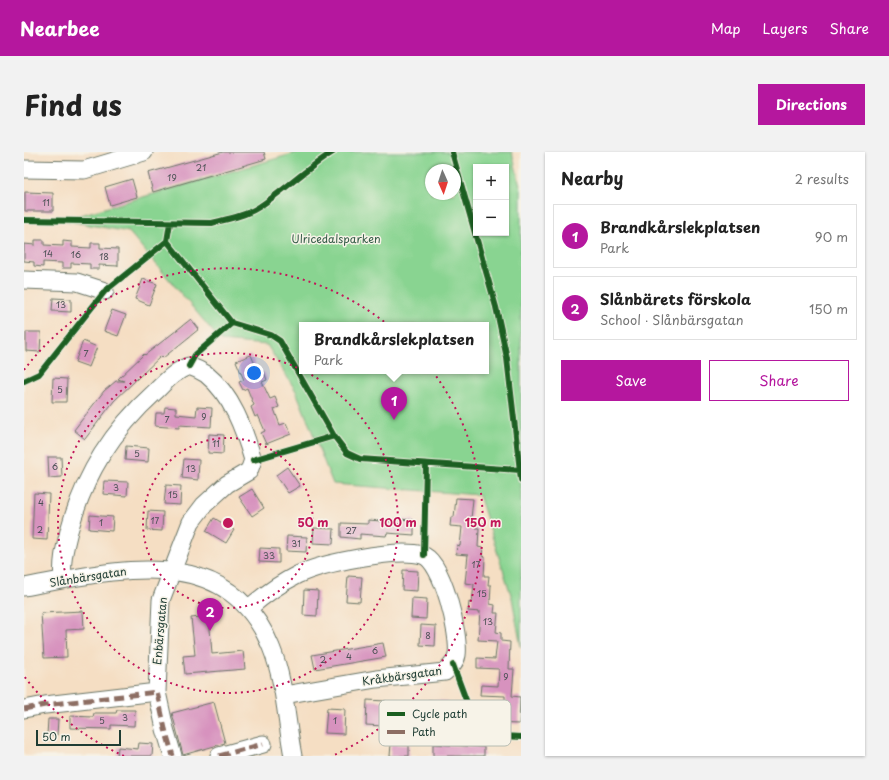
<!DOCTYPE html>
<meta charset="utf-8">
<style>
:root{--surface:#fff;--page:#f2f2f2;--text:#222;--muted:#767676;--line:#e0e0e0;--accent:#b5179e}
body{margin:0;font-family:"Playpen Sans",sans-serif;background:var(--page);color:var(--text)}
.controls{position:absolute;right:12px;top:12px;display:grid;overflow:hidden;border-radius:0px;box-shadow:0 1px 3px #0004}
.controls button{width:36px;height:36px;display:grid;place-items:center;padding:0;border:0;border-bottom:1px solid var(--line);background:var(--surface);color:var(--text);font:20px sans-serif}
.compass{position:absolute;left:401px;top:12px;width:36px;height:36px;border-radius:50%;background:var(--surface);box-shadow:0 1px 3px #0004;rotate:177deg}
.scale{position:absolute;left:12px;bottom:10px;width:85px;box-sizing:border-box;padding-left:4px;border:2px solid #1f3d34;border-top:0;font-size:11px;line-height:14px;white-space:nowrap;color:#1f3d34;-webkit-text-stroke:3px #f7f3e8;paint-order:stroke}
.you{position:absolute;left:230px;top:221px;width:14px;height:14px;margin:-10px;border:3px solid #fff;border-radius:50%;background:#1a73e8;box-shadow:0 0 0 6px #1a73e833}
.badge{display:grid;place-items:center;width:26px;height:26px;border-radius:50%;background:var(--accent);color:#fff;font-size:13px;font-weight:700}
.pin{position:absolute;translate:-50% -33px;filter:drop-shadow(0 1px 2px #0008)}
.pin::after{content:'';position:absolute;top:21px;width:14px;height:12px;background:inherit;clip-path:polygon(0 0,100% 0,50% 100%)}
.popup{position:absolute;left:275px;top:170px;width:190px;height:52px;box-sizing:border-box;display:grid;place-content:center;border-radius:0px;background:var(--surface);filter:drop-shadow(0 1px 3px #0005);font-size:13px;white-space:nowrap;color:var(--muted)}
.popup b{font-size:15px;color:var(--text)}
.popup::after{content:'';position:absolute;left:50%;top:100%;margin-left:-8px;border:8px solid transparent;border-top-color:var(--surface)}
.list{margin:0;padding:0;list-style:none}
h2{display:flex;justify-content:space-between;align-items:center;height:52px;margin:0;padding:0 16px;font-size:17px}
h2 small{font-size:13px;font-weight:400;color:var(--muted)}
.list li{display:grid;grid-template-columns:26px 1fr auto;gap:12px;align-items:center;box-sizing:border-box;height:64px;margin:0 8px 8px;padding:0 8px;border:1px solid var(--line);border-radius:0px}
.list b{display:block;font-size:15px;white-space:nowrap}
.list p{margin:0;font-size:13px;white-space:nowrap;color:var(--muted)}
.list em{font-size:13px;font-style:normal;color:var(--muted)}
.actions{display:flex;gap:8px;padding:12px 16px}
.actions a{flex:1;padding:9px 0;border:1px solid var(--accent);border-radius:0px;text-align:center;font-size:14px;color:var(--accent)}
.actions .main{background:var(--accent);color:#fff}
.map{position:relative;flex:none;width:497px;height:604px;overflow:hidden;border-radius:0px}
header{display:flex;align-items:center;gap:24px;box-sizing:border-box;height:56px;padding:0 20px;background:var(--accent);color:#fff}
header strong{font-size:19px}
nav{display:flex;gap:22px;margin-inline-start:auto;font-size:14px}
.intro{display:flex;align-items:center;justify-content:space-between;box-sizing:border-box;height:96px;padding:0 24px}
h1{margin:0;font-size:28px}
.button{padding:10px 18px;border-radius:0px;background:var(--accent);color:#fff;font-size:14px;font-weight:700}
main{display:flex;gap:24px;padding:0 24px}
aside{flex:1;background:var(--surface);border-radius:0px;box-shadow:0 1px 3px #0004}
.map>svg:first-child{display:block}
</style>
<header>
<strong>Nearbee</strong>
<nav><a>Map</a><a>Layers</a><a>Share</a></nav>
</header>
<div class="intro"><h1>Find us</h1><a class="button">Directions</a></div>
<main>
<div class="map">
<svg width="497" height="604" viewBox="0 0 497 604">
<rect width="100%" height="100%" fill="#f7f3e8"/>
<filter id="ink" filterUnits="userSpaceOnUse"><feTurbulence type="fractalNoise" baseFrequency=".025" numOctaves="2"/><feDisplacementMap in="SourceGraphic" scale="8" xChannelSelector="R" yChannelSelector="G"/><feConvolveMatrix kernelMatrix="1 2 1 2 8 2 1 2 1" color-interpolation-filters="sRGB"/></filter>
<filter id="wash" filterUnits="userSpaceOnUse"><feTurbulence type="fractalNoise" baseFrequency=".012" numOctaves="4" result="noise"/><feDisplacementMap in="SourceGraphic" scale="16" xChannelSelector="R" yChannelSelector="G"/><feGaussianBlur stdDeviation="0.9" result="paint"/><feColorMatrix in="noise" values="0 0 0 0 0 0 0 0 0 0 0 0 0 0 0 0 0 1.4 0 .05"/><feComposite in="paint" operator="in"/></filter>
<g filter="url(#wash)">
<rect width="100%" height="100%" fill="#f5dec3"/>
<path fill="#89d491" stroke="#548862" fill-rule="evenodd" d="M 275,0 L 488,0 L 497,38 L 497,495 L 488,446 L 455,343 L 309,332 L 272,239 L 243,193 L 197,189 L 105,80 L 39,68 ZM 452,15 L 482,15 L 482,81 L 452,81 ZM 407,18 L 431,18 L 431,42 L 407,42 ZM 278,173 L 462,173 L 462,219 L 278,219 Z"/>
<g id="blocks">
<path fill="#d792be" d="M 199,0 L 240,0 L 242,7 L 129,40 L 124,21 Z
M 108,27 L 113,45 L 86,53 L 81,35 Z
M 1,40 L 29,41 L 29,59 L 1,59 Z
M 11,88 L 20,88 L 20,93 L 39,94 L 39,89 L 48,90 L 48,95 L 67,96 L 67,91 L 76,91 L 76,96 L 94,97 L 94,114 L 75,113 L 75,117 L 66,117 L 66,112 L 47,111 L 47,116 L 38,116 L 38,111 L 19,110 L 19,115 L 10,114 L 10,110 L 0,109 L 0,92 L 11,93 Z
M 119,127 L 133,132 L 125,153 L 111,147 Z
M 29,146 L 47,147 L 47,160 L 28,159 Z
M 88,158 L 102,163 L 94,184 L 80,179 Z
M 167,167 L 175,177 L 139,206 L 137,204 L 90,249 L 61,287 L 50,278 L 80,239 L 92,229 L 100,229 L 94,227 L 120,202 L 121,203 Z
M 2,180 L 17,180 L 16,200 L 2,199 Z
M 59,189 L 73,195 L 65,215 L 51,210 Z
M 227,203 L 235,222 L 240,220 L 243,228 L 238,230 L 246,247 L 251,245 L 255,255 L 250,257 L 256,273 L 262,271 L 267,282 L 242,292 L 237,281 L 241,279 L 234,263 L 231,265 L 227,255 L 230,253 L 223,236 L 219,238 L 215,230 L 220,228 L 212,209 Z
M 29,226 L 43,227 L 42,250 L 28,250 Z
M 141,255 L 152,256 L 152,262 L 172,264 L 173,255 L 188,256 L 187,275 L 155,273 L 155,276 L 131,274 L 132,261 L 140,261 Z
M 185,282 L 200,283 L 199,302 L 184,301 Z
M 102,294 L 125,296 L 124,310 L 101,308 Z
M 24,305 L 37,305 L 38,325 L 25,326 Z
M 160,307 L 175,308 L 174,328 L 158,326 Z
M 263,315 L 276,334 L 264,341 L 252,323 Z
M 80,329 L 104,330 L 103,344 L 79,342 Z
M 142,333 L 157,334 L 156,353 L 140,352 Z
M 228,337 L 240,356 L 228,364 L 215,345 Z
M 10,341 L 25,342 L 23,388 L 8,387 Z
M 432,346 L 449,347 L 447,367 L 453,367 L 452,376 L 455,376 L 454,395 L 459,396 L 458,404 L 461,405 L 460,424 L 465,424 L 464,433 L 467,433 L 466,452 L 471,453 L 470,461 L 474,461 L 472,480 L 477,481 L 477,489 L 486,490 L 485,517 L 490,517 L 488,544 L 496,545 L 495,572 L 468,571 L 468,561 L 481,562 L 481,544 L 456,543 L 457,533 L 474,534 L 475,517 L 453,516 L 453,506 L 471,507 L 473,489 L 454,488 L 456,460 L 444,459 L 445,450 L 448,451 L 450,432 L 441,431 L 444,403 L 432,402 L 433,393 L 436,394 L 438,375 L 426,374 L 427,365 L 430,365 Z
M 124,359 L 139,360 L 138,379 L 123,378 Z
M 66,363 L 89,365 L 88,379 L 65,377 Z
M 190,366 L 210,378 L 202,391 L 182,379 Z
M 371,367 L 390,368 L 390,383 L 363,381 L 362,384 L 336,382 L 336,387 L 317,385 L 317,371 L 344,372 L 344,368 L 371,370 Z
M 290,376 L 310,377 L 309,392 L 289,391 Z
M 263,384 L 283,385 L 282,400 L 262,399 Z
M 236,396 L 255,397 L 255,411 L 235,410 Z
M 379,418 L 394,419 L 393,439 L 378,438 Z
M 324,424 L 338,425 L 336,450 L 322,449 Z
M 280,438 L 294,439 L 293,464 L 279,463 Z
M 388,446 L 403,447 L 402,467 L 387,466 Z
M 59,459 L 60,477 L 42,478 L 43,505 L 20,506 L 17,461 Z
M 185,464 L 188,502 L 219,499 L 221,517 L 161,522 L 159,504 L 171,503 L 167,466 Z
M 397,473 L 412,474 L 411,494 L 396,493 Z
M 359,491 L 362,505 L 291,517 L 288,503 Z
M 343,548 L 362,549 L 360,574 L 342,573 Z
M 404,548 L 423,549 L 421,574 L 403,573 Z
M 190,550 L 201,591 L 159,603 L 148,561 Z
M 303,556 L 321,557 L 320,582 L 301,581 Z
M 93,558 L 111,558 L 110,574 L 87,573 L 87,577 L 46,576 L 46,564 L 69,565 L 70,561 L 92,561 Z
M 24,567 L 34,567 L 33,583 L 23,583 Z
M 115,591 L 129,592 L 128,604 L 93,604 L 94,595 L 114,597 Z
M 367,592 L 385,593 L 385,604 L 366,604 Z
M 409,592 L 460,595 L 460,604 L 409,604 Z"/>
</g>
</g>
<g filter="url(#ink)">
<use href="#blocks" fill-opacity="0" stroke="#6a7566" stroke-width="1"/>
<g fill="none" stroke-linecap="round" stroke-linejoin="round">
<defs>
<path id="minor" d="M 0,17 L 60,18 L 120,0
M 0,128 L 53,130 L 81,139
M 39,427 C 37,410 41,395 45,379 C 61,321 88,279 132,239 C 143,228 151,219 165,214 C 171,216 177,219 182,222 C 208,243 220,277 229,308 L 225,319 L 203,332 L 180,353 L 167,370 L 137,448 L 133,540 L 141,577 L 149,604
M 0,435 C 89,419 203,387 247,495 C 261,529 262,568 269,604
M 225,456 C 240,443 255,432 273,423 C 298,411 372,396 398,403 C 419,408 436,484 433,503 C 432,510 426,515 421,520 L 352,527 L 260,543
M 0,557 L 21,553 L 133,540
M 195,604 L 239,592"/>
</defs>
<use href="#minor" stroke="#6a7566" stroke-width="19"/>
<use href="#minor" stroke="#fff" stroke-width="17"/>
<path stroke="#8d6e63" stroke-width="5" stroke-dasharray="10 5" stroke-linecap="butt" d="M 0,557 L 21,553 L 133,540 L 141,577 L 149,604
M 195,604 L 239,592"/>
<defs>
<path id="cycleway" d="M 428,0 L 472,155 L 483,206 L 497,328
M 0,68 L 188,71 C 204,67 221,64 235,55 C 261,38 283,16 309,0
M 143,89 L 208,171 L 247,183 L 256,189 L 310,284 L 323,301 L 336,307 L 496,318
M 165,214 L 171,203 L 208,171
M 0,229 L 15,222 L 81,139 L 143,89 L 146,71
M 229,308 L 310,284
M 400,403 L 402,312
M 429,513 L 452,575 L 462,583 L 497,585"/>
</defs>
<use href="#cycleway" stroke="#f7f3e8" stroke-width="8"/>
<use href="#cycleway" stroke="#1b5e20" stroke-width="6"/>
</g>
</g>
<g fill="none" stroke="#c2185b" stroke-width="2" stroke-dasharray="2 4">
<circle cx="204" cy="371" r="85"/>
<circle cx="204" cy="371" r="170"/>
<path d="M100 604A255 255 0 0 1 0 524M0 218A255 255 0 1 1 308 604"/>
</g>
<g text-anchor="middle" stroke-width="3" stroke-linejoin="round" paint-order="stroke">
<g font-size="9" fill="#4d5256">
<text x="177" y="19">21</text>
<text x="148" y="29">19</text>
<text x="22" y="54">11</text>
<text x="24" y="105">14</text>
<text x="52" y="106">16</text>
<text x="80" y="108">18</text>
<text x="37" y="156">13</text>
<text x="62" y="205">7</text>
<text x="36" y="241">5</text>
<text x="180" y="268">9</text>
<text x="143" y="271">7</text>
<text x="192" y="295">11</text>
<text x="113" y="305">5</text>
<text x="31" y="318">6</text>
<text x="167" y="320">13</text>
<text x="92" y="339">3</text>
<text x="149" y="346">15</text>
<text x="17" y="354">4</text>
<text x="131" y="372">17</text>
<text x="77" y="374">1</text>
<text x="16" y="381">2</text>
<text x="327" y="382">27</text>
<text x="272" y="395">31</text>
<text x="245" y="407">33</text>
<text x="452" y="416">17</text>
<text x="458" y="445">15</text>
<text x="464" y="473">13</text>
<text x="404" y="487">8</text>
<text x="351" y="502">6</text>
<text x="325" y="508">4</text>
<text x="299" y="511">2</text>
<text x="482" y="528">9</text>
<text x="101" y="569">3</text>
<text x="78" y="572">5</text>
<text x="311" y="572">1</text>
</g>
<g font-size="11" fill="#345b47" stroke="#f7f3e8">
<text x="312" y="91">Ulricedalsparken</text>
</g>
<g font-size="11" fill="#1f3d34" stroke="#f7f3e8">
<text transform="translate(64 425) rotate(-9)" y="4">Slånbärsgatan</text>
<text transform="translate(136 479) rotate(-85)" y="4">Enbärsgatan</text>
<text transform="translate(378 524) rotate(-8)" y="4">Kråkbärsgatan</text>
</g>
</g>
<rect x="355" y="548" width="132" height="46" rx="6" fill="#f7f3e8" stroke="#b6bcb2" stroke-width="1"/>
<rect x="363" y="560" width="18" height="4" fill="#1b5e20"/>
<rect x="363" y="578" width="18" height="4" fill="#8d6e63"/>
<g font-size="11" fill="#1f3d34">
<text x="388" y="566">Cycle path</text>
<text x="388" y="584">Path</text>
</g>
<circle cx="204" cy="371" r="6" fill="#c2185b" stroke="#f7f3e8" stroke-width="2"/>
<g font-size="12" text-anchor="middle" font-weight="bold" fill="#c2185b" stroke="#f7f3e8" stroke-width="3" stroke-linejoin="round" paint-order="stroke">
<text x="289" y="375">50 m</text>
<text x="374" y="375">100 m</text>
<text x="459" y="375">150 m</text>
</g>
</svg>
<div class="controls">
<button>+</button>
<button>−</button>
</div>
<svg class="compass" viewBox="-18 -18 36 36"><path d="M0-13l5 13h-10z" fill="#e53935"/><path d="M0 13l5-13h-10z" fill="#767676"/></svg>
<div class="scale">50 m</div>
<div class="you"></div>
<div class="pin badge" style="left:370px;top:268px">1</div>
<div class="popup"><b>Brandkårslekplatsen</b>Park</div>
<div class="pin badge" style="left:186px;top:479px">2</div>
</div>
<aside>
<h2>Nearby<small>2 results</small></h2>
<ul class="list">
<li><span class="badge">1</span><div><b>Brandkårslekplatsen</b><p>Park</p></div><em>90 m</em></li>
<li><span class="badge">2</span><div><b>Slånbärets förskola</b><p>School · Slånbärsgatan</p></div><em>150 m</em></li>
</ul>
<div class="actions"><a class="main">Save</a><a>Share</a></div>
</aside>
</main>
